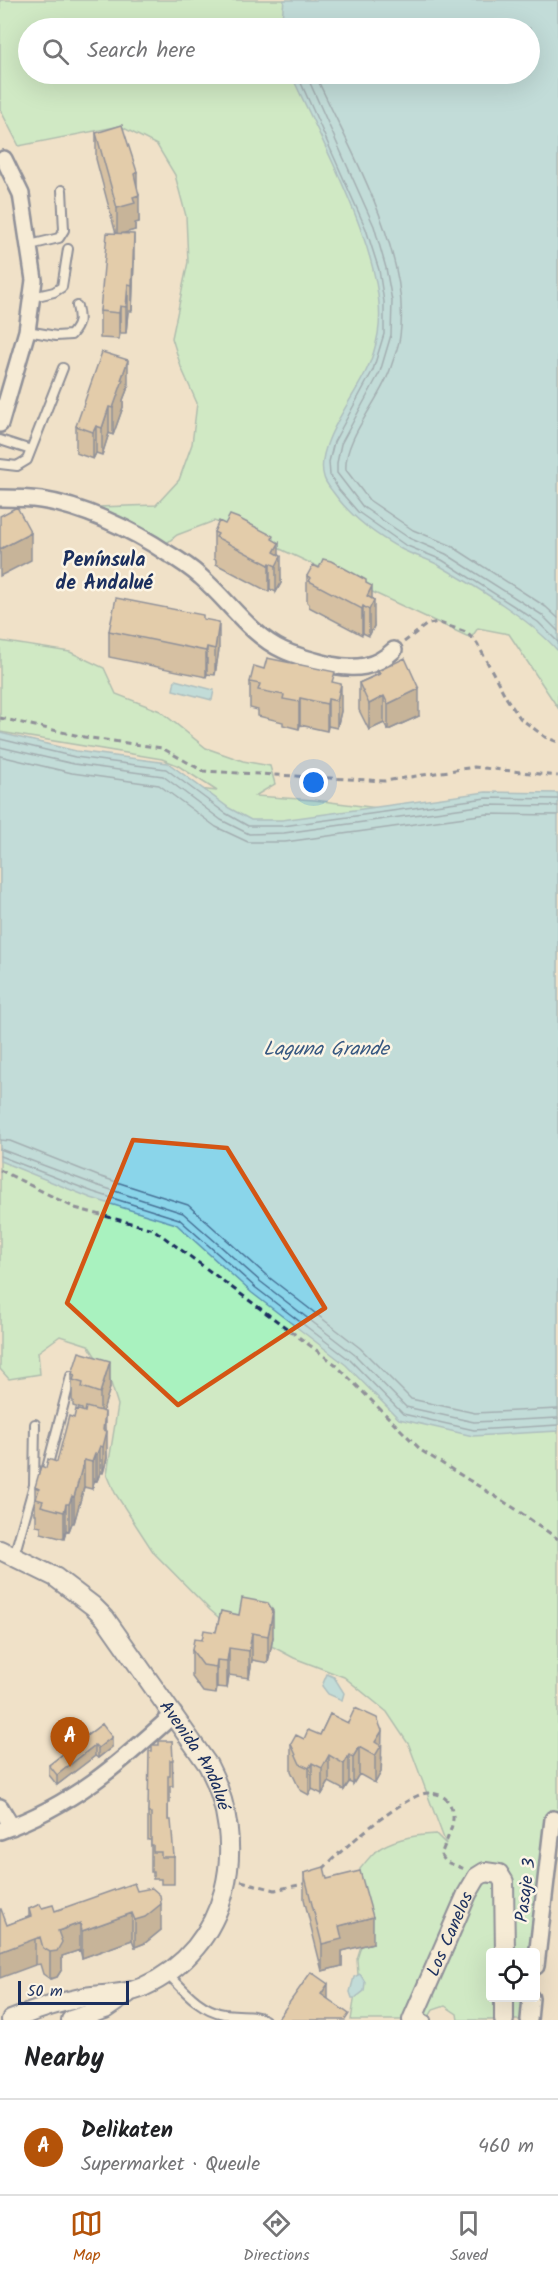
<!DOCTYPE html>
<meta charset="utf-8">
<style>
:root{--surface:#fff;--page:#f6f6f6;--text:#202124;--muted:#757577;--line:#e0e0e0;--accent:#b45309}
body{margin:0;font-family:Kalam,sans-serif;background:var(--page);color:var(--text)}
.controls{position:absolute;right:18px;bottom:18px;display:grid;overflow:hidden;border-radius:6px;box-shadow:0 6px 24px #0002}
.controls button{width:54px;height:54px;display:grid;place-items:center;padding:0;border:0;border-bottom:2px solid var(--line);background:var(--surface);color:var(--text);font:30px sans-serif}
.scale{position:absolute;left:18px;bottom:15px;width:111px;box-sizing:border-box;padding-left:6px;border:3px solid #1b2f5e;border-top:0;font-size:16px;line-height:21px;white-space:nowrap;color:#1b2f5e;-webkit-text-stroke:4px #fcf5e5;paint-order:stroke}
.you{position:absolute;left:314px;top:783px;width:21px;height:21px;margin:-15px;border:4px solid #fff;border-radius:50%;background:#1a73e8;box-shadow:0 0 0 9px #1a73e833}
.badge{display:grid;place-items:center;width:39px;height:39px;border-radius:50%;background:var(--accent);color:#fff;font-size:20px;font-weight:700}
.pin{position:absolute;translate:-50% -50px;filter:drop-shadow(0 2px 3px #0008)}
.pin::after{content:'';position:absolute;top:32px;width:21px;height:18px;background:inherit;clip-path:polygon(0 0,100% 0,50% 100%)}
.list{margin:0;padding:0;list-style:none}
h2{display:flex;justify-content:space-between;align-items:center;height:78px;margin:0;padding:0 24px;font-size:26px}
h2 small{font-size:20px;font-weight:400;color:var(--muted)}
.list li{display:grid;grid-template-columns:39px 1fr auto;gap:18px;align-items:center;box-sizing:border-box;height:96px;padding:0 24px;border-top:2px solid var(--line)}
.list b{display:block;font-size:22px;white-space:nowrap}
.list p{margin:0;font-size:20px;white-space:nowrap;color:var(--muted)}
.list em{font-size:20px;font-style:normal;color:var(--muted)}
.icon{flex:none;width:33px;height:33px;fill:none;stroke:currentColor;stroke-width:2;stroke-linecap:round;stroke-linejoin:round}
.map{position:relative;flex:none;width:558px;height:2020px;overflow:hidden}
.search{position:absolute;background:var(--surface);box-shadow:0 6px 24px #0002;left:18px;right:18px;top:18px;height:66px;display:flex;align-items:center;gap:15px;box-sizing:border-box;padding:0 21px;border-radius:33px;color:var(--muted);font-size:22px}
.sheet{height:174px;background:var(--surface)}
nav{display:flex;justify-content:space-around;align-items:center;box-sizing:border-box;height:84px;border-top:2px solid var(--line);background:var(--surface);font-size:16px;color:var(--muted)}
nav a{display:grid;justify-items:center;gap:3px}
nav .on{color:var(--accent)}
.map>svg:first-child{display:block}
</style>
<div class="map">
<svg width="558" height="2020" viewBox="0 0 558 2020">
<rect width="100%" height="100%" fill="#f0e1c8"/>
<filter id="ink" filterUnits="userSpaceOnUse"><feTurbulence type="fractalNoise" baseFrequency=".0167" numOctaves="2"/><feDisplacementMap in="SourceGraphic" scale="12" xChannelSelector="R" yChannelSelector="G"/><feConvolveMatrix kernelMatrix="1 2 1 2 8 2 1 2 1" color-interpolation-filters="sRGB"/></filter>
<g filter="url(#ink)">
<path fill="#a9f2bf" stroke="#62908e" stroke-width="1.5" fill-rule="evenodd" d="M 0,0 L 558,0 L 558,708 L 509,634 L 478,628 L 471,638 L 248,534 L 214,521 L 177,535 L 163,546 L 99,507 L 156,505 L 179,480 L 192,444 L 197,403 L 181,367 L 172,338 L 188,262 L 186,216 L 175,175 L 157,145 L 120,126 L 19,146 L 0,109 ZM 28,28 L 530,28 L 530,74 L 28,74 Z
M 0,641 L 70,652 L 104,668 L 116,694 L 160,711 L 206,748 L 243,761 L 270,766 L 275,784 L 255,796 L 314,800 L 426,814 L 558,860 L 558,1858 L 536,1955 L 536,1952 L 490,1952 L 490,1998 L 526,1998 L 520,2020 L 458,2020 L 457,2014 L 445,2006 L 433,2010 L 427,2020 L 351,2020 L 358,1975 L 357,1959 L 363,1940 L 360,1869 C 365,1863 370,1856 376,1851 C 392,1839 416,1835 436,1834 L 446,1844 L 409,1745 L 387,1712 L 344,1677 L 294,1658 L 264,1642 L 231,1628 L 210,1610 L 154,1553 L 115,1493 L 107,1474 L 118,1405 L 109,1377 L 88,1345 L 60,1336 L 38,1352 L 40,1374 L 9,1379 L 0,1369 L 0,735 C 70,747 131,767 198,789 L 217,791 L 177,765 L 162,759 L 0,732 Z"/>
<path fill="#8ad5ea" stroke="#5e93b2" stroke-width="1.5" d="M 284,0 L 558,0 L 558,651 C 530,619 478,588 440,566 C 429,559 415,556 403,550 C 377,536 350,516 333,492 C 330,488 325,482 324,477 C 314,446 355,397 367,369 C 372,359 376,345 378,334 C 391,264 320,139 291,74 L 530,74 L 530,28 L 281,28 Z
M 175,680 L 214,690 L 212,700 L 173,690 Z
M 0,733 L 76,751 L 168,763 L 229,808 L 251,820 L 282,820 L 486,792 L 558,793 L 558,1431 L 473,1436 L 399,1419 L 346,1365 L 252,1293 L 176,1224 L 91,1198 L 0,1161 Z
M 327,1674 L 334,1677 L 344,1693 L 342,1700 L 328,1694 L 322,1686 Z
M 360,1974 L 365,1982 L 364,1991 L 355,1998 L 352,1998 L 350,1992 L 354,1977 Z"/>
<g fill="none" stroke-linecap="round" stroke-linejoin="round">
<path stroke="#477196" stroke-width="1.5" d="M 297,74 L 366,229 L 379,270 L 384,302 L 384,334 L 373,370 L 334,442 L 329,462 L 330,475 L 339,490 L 358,512 L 405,545 L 442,560 L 520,610 L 538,622 L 558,642
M 306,74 L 374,226 L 386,268 L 392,301 L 391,335 L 380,372 L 341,444 L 337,463 L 337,473 L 363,507 L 409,538 L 446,554 L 542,615 L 558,631
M 315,74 C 348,147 412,254 400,336 C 399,346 394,357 391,367 C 382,398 343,439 346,470 L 369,500 L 413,530 L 450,545 L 546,607 L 558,618
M 0,739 L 75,757 L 166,769 L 225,813 L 248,826 L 283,826 L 486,798 L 558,799
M 0,747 L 74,764 L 163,776 L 221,820 L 249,834 L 284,833 L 486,805 L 558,806
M 0,756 L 72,773 L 159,785 L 216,827 L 248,842 L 285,842 L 487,814 L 558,815
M 0,1140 L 10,1141 L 98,1176 L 188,1205 L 266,1275 L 360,1348 L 411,1399 L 475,1413 L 558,1409
M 0,1149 L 96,1185 L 183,1213 L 261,1282 L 355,1355 L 406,1407 L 474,1422 L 558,1418
M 0,1156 L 93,1192 L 179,1219 L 256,1288 L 350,1360 L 403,1414 L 474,1430 L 558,1425"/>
<defs>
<path id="service" d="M 30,245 L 59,238 L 64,230 L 62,190
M 33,297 L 54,292 L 62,287 L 68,249
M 27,331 L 56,336 L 71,335 C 80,325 80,319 77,306
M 0,440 L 31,450
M 0,464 L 17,466 L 27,460 L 63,368
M 47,1468 L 71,1376
M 14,1556 L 34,1485 L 35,1424
M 168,1974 C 184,1990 200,2010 224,2014 C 239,2016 252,2013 265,2020
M 415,2014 L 426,2020"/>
<path id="minor" d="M 0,424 L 27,331 L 34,280 L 21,194 L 4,159
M 0,498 C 14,498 27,498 41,500 C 82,506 133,530 167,553 C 179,560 191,568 201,577 C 228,600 250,635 283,650 C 298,657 315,661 331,665 C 356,670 375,668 394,650
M 0,1807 L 12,1827
M 0,1831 C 73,1805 118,1765 174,1714
M 536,1966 L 553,1819
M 529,2020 L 531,1998"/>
<g id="tertiary">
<path id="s1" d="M 0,1550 L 55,1577 L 93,1606 L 105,1618 L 208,1765 C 250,1845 230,1948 143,1987 C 125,1995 105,1994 85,1997 C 60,2002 35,2010 11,2020"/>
<path d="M 71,2020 L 105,2009 L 127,1994"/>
<path id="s2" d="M 412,2020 L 467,1894 L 477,1877 L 485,1872 L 499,1874 L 504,1882 L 505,1952"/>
<path d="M 504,2020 L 504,1998"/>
</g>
</defs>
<use href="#service" stroke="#1b2f5e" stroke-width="12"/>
<use href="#minor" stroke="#1b2f5e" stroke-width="20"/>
<use href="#tertiary" stroke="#1b2f5e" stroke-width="22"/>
<path stroke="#1b2f5e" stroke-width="3" stroke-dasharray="6 4.5" stroke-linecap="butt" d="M 404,642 L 426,625 L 437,622 L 466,632 L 477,643 L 507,699 L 520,718 L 545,737 L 558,742
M 0,718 L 84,737 L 162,748 L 203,771 L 385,781 L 474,767 L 558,776
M 0,1170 L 75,1208 L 153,1229 L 335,1364 L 422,1451 L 514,1508 L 558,1539
M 323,1869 C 338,1852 407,1793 428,1793 C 443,1793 451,1800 453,1815 C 454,1827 445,1843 441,1855 L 446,1862 L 465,1869
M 241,1881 L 275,1890 L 308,1883"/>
<use href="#service" stroke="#fcf5e5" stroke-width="8"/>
<use href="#minor" stroke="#fcf5e5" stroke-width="15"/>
<use href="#tertiary" stroke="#fcf5e5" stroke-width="18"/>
</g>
<path fill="#b59873" stroke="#1b2f5e" stroke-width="1.5" d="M 96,133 L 137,187 L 139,222 L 135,223 L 135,230 L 120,234 L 134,261 L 132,311 L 128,311 L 126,333 L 120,333 L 119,339 L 100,338 L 100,311 L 116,234 L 96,159 Z
M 128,387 L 123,400 L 123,407 L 113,435 L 109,433 L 102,455 L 96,453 L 93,459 L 76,453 L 76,426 Z
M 225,524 L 273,539 L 279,555 L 281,583 L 276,592 L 270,589 L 269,592 L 216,564 L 216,560 L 214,559 L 214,532 Z
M 319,568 L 366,583 L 372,599 L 374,626 L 369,636 L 363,633 L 362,635 L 309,607 L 309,604 L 307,602 L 307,576 Z
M 109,631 L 219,649 L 215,675 L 207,674 L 206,677 L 109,657 Z
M 378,671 L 419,716 L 388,730 L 384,723 L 369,730 L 359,710 L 359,683 L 378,674 Z
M 250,682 L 335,683 L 341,711 L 337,728 L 328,726 L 327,731 L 300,725 L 299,729 L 283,725 L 283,722 L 258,716 L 258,710 L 250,708 Z
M 72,1374 L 110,1388 L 102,1412 L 105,1431 L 107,1458 L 103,1473 L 100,1473 L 97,1481 L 95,1480 L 92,1489 L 84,1487 L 74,1523 L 72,1523 L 69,1531 L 66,1530 L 64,1539 L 41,1533 L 41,1527 L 36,1526 L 36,1514 L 35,1514 L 35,1487 L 46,1468 L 57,1462 L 74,1418 L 82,1411 L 82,1409 L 73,1406 L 73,1401 L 72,1400 Z
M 221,1611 L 273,1637 L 268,1663 L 252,1660 L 249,1678 L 229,1675 L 227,1688 L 217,1687 L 216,1694 L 203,1692 L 192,1677 L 192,1650 L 202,1640 L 216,1632 Z
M 330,1714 L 382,1757 L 381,1772 L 375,1783 L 359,1774 L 353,1784 L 349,1782 L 344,1790 L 329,1782 L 322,1794 L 312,1789 L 309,1795 L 300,1790 L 291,1771 L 291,1744 L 304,1739 L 320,1735 Z
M 102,1724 L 112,1747 L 98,1758 L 95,1756 L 57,1785 L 49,1775 L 49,1765 Z
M 172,1741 L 173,1786 L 170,1786 L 170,1803 L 168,1803 L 168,1820 L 174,1857 L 174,1884 L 161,1884 L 161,1879 L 153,1879 L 153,1872 L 151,1872 L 151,1840 L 148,1840 L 148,1813 L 152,1751 L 159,1745 Z
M 304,1873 L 327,1879 L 373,1943 L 342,1951 L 342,1966 L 322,1971 L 304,1899 Z
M 137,1891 L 161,1930 L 145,1943 L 135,1947 L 132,1940 L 82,1958 L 80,1950 L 62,1956 L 62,1969 L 57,1977 L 50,1979 L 43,1974 L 40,1964 L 35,1965 L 7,1925 L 29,1917 L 29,1909 L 42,1908 L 55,1911 Z"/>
<path fill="#947c5e" stroke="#1b2f5e" stroke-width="1.5" d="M 137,172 L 137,196 L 139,195 L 139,222 L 135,223 L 135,230 L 117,235 L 117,208 L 134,174 Z
M 134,234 L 134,261 L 132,311 L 132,285 Z
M 128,284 L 128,311 L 126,333 L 126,307 Z
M 120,306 L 120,333 L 119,339 L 119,313 Z
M 128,360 L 128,387 L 123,400 L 123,407 L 113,435 L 113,408 L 121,380 Z
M 109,407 L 109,433 L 102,455 L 102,428 Z
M 96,426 L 96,453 L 93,459 L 93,432 Z
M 31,533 L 31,560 L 0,576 L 0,549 Z
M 279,543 L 279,560 L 281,556 L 281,583 L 276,592 L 276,566 L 274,552 Z
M 270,563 L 270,589 L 269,592 L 269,565 Z
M 372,586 L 372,604 L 374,600 L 374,626 L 369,636 L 369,610 L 367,596 Z
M 363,606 L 363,633 L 362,635 L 362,609 Z
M 219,622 L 219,649 L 215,675 L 215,649 Z
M 207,647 L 207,674 L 206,677 L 206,651 Z
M 341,684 L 341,711 L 337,728 L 337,701 Z
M 419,689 L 419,716 L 388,730 L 388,704 Z
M 384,696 L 384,723 L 369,730 L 369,704 Z
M 300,698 L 300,725 L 299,729 L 299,702 Z
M 328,699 L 328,726 L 327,731 L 327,704 Z
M 110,1361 L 110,1388 L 100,1420 L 100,1393 Z
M 105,1412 L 105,1438 L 107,1431 L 107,1458 L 103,1473 L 103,1430 Z
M 100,1446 L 100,1473 L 97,1481 L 97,1454 Z
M 95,1454 L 95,1480 L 92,1489 L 92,1462 Z
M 84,1460 L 84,1487 L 74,1523 L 74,1497 Z
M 72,1496 L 72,1523 L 69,1531 L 69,1504 Z
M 66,1504 L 66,1530 L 64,1539 L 64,1512 Z
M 273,1611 L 273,1637 L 268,1663 L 268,1636 Z
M 252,1633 L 252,1660 L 249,1678 L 249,1651 Z
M 229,1648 L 229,1675 L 227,1688 L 227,1661 Z
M 217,1660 L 217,1687 L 216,1694 L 216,1667 Z
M 382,1731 L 381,1772 L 375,1783 L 375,1742 Z
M 112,1737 L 112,1747 L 98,1758 L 98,1748 Z
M 95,1745 L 95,1756 L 57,1785 L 57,1775 Z
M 359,1747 L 359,1774 L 353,1784 L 353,1757 Z
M 329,1755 L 329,1782 L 322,1794 L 322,1768 Z
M 349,1755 L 349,1782 L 344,1790 L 344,1764 Z
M 312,1763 L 312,1789 L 309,1795 L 309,1768 Z
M 161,1904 L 161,1930 L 145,1943 L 135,1947 L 135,1920 Z
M 132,1913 L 132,1940 L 82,1958 L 82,1931 Z
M 373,1917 L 373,1943 L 342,1951 L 342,1966 L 322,1971 L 322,1944 L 339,1926 Z
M 80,1923 L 80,1950 L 62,1956 L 62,1969 L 57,1977 L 50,1979 L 50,1952 L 58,1931 Z
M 35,1938 L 35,1965 L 0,1978 L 0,1952 Z
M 328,1984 L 328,2011 L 321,1994 Z"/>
<path fill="#d3b186" stroke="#1b2f5e" stroke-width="1.5" d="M 122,125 L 137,172 L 134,174 L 139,195 L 133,197 L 135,203 L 117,208 L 96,133 Z
M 107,233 L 134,234 L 132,285 L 128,284 L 126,307 L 120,306 L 119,313 L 100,311 Z
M 102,352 L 128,360 L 121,380 L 123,380 L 113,408 L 109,407 L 102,428 L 96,426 L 93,432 L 76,426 Z
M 17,507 L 31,533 L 0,549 L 0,516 Z
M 230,515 L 238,518 L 273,536 L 272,539 L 279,543 L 274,552 L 281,556 L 276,566 L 270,563 L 269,565 L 216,537 L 218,534 L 214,532 L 219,521 L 225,524 Z
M 323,559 L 331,561 L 366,580 L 366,583 L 372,586 L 367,596 L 374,600 L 369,610 L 363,606 L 362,609 L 309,581 L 311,578 L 307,576 L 313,565 L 319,568 Z
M 116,598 L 203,615 L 203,619 L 219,622 L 215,649 L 207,647 L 206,651 L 109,631 Z
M 267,658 L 335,672 L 332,682 L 341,684 L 337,701 L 328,699 L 327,704 L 300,698 L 299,702 L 283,699 L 284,695 L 258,690 L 260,684 L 250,682 L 254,666 L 264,669 Z
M 405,658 L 419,689 L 388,704 L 384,696 L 369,704 L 359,683 L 380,674 L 378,671 Z
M 79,1352 L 110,1361 L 100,1393 L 82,1387 L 83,1383 L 73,1380 L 75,1375 L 72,1374 Z
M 86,1407 L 105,1412 L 103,1430 L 107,1431 L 103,1447 L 100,1446 L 97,1454 L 95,1454 L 92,1462 L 84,1460 L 74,1497 L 72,1496 L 69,1504 L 66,1504 L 64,1512 L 41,1506 L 43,1501 L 36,1499 L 39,1489 L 35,1487 L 41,1466 L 46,1468 L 48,1459 L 57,1462 L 69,1416 L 74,1418 L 76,1409 L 85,1412 Z
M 242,1598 L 268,1603 L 273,1611 L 268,1636 L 252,1633 L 249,1651 L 229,1648 L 227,1661 L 217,1660 L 216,1667 L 203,1665 L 192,1650 L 194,1639 L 202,1640 L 204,1630 L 216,1632 L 221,1611 L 239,1615 Z
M 355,1708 L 377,1718 L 382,1731 L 375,1742 L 381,1746 L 375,1756 L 359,1747 L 353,1757 L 349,1755 L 344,1764 L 329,1755 L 322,1768 L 312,1763 L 309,1768 L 300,1764 L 291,1744 L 296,1735 L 304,1739 L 308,1730 L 320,1735 L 330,1714 L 348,1723 Z
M 102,1724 L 112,1737 L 98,1748 L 95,1745 L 57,1775 L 49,1765 Z
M 159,1741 L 172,1741 L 173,1760 L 170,1760 L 170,1776 L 168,1776 L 168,1820 L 171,1820 L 174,1857 L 161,1857 L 161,1852 L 153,1852 L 153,1845 L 151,1845 L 151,1813 L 148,1813 L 149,1751 L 152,1751 L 152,1745 L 159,1745 Z
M 324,1867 L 327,1879 L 360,1871 L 373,1917 L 339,1926 L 342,1939 L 322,1944 L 304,1873 Z
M 134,1883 L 137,1891 L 152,1888 L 160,1895 L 161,1904 L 145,1917 L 135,1920 L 132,1913 L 82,1931 L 80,1923 L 58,1931 L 62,1942 L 57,1951 L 50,1952 L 43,1948 L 40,1937 L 0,1952 L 0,1909 L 1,1909 L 7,1925 L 31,1916 L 29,1909 L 40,1904 L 42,1908 L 53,1905 L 55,1911 Z
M 311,1972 L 328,1984 L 321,1994 L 349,2014 L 345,2020 L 277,2020 Z"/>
</g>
<path d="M0 0H558V2020H0ZM 133,1140 L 227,1148 L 325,1308 L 178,1405 L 67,1303 Z" fill="#f0e1c8" fill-opacity=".55" fill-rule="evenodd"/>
<path fill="none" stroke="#d45514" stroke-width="4.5" stroke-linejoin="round" d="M 133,1140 L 227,1148 L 325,1308 L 178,1405 L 67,1303 Z"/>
<g text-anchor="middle" stroke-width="5" stroke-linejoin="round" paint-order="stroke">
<g font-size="18" fill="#1b2f5e" stroke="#fcf5e5">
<text dy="6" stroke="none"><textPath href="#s1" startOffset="291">Avenida Andalué</textPath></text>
<text transform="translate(525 1890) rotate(-83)" y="6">Pasaje 3</text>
<text dy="6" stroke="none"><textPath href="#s2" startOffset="94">Los Canelos</textPath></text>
</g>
<g font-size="20" font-weight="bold" fill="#1b2f5e" stroke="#fcf5e5">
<text x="104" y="566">Península<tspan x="104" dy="23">de Andalué</tspan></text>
</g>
<g font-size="20" font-style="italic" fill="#375881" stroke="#fcf5e5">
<text x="326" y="1055">Laguna Grande</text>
</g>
</g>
</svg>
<div class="controls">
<button><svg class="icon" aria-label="locate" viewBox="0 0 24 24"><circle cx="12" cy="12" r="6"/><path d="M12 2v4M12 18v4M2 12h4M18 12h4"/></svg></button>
</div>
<div class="scale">50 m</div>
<div class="you"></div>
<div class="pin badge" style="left:70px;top:1767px">A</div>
<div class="search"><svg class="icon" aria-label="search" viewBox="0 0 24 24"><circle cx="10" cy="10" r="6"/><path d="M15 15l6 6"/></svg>Search here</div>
</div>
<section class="sheet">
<h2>Nearby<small></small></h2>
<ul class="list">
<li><span class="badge">A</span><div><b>Delikaten</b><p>Supermarket · Queule</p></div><em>460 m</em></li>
</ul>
</section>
<nav>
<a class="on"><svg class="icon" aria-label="map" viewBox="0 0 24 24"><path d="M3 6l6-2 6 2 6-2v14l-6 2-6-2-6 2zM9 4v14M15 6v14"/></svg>Map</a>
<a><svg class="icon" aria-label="directions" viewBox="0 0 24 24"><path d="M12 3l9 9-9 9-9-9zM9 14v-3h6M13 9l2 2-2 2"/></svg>Directions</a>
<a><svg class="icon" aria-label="saved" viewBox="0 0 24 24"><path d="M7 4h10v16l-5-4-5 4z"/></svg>Saved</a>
</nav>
